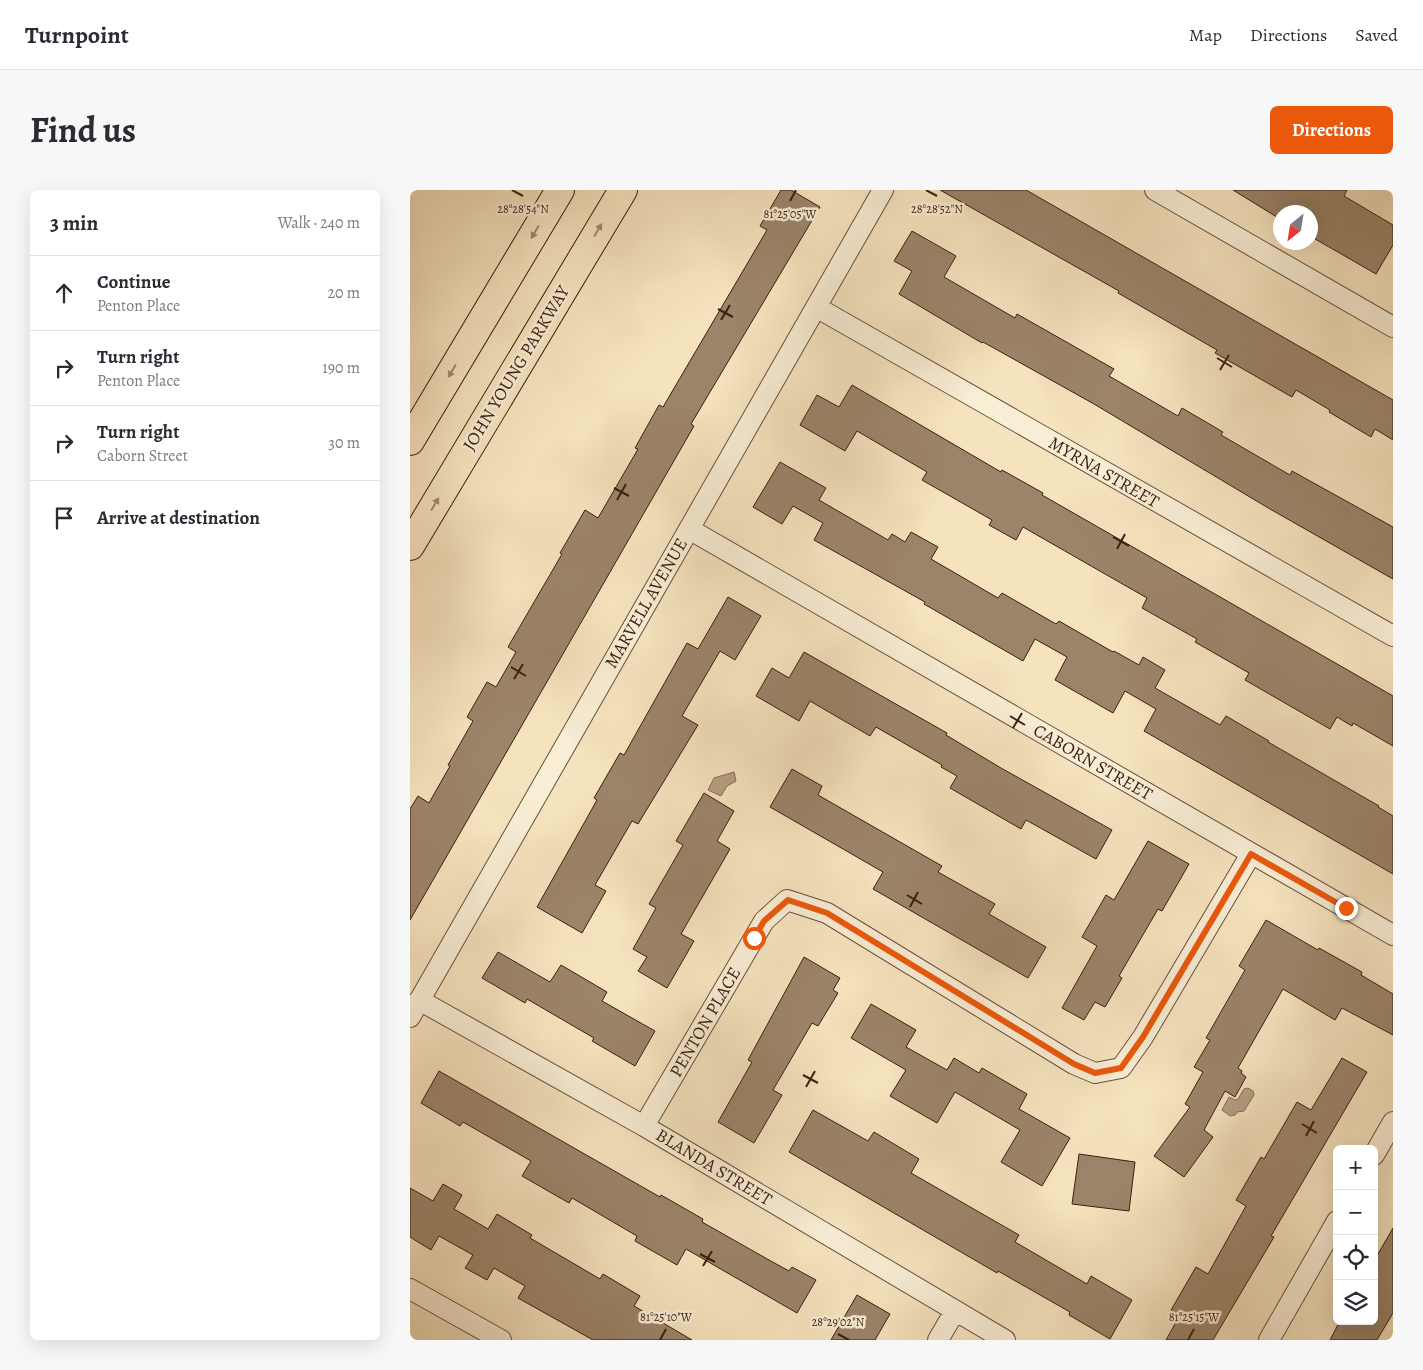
<!DOCTYPE html>
<meta charset="utf-8">
<style>
:root{--surface:#fff;--page:#f7f7f7;--text:#2b2b33;--muted:#7c7c81;--line:#e1e1e2;--accent:#ea580c}
body{margin:0;font-family:Alegreya,serif;background:var(--page);color:var(--text)}
.controls{position:absolute;right:15px;bottom:15px;display:grid;overflow:hidden;border-radius:8px;box-shadow:0 5px 20px #0002}
.controls button{width:45px;height:45px;display:grid;place-items:center;padding:0;border:0;border-bottom:1px solid var(--line);background:var(--surface);color:var(--text);font:25px sans-serif}
.compass{position:absolute;left:863px;top:15px;width:45px;height:45px;border-radius:50%;background:var(--surface);box-shadow:0 5px 20px #0002;rotate:210deg}
.stop{position:absolute;width:15px;height:15px;margin:-11px;border:4px solid #ea580c;border-radius:50%;background:#fff}
.stop.end{background:#ea580c;border-color:#fff;box-shadow:0 1px 5px #0008}
.list{margin:0;padding:0;list-style:none}
h2{display:flex;justify-content:space-between;align-items:center;height:65px;margin:0;padding:0 20px;font-size:21px}
h2 small{font-size:16px;font-weight:400;color:var(--muted)}
.list li{display:grid;grid-template-columns:32px 1fr auto;gap:15px;align-items:center;box-sizing:border-box;height:75px;padding:0 20px;border-top:1px solid var(--line)}
.list b{display:block;font-size:19px;white-space:nowrap}
.list p{margin:0;font-size:16px;white-space:nowrap;color:var(--muted)}
.list em{font-size:16px;font-style:normal;color:var(--muted)}
.icon{flex:none;width:28px;height:28px;fill:none;stroke:currentColor;stroke-width:2;stroke-linecap:round;stroke-linejoin:round}
.map{position:relative;flex:none;width:983px;height:1150px;overflow:hidden;border-radius:8px}
header{display:flex;align-items:center;gap:30px;box-sizing:border-box;height:70px;padding:0 25px;background:var(--surface);border-bottom:1px solid var(--line)}
header strong{font-size:24px}
nav{display:flex;gap:28px;margin-inline-start:auto;font-size:18px}
.intro{display:flex;align-items:center;justify-content:space-between;box-sizing:border-box;height:120px;padding:0 30px}
h1{margin:0;font-size:35px}
.button{padding:12px 22px;border-radius:8px;background:var(--accent);color:#fff;font-size:18px;font-weight:700}
main{display:flex;gap:30px;padding:0 30px}
aside{flex:1;background:var(--surface);border-radius:8px;box-shadow:0 5px 20px #0002}
.map>svg:first-child{display:block}
</style>
<header>
<strong>Turnpoint</strong>
<nav><a>Map</a><a>Directions</a><a>Saved</a></nav>
</header>
<div class="intro"><h1>Find us</h1><a class="button">Directions</a></div>
<main>
<aside>
<h2>3 min<small>Walk · 240 m</small></h2>
<ul class="list">
<li><svg class="icon" aria-label="ahead" viewBox="0 0 24 24"><path d="M12 20V5M6 11l6-6 6 6"/></svg><div><b>Continue</b><p>Penton Place</p></div><em>20 m</em></li>
<li><svg class="icon" aria-label="right" viewBox="0 0 24 24"><path d="M7 20v-9h11M14 6l5 5-5 5"/></svg><div><b>Turn right</b><p>Penton Place</p></div><em>190 m</em></li>
<li><svg class="icon" aria-label="right" viewBox="0 0 24 24"><path d="M7 20v-9h11M14 6l5 5-5 5"/></svg><div><b>Turn right</b><p>Caborn Street</p></div><em>30 m</em></li>
<li><svg class="icon" aria-label="arrive" viewBox="0 0 24 24"><path d="M6 21V4h12l-3 4 3 4H6"/></svg><div><b>Arrive at destination</b></div></li>
</ul>
</aside>
<div class="map">
<svg width="983" height="1150" viewBox="0 0 983 1150">
<rect width="100%" height="100%" fill="#f5e3be"/>
<filter id="stains"><feTurbulence type="fractalNoise" baseFrequency=".004" numOctaves="4"/><feColorMatrix values="0 0 0 0 .2 0 0 0 0 .09 0 0 0 0 .02 0 0 0 .5 -.17"/></filter>
<radialGradient id="worn" r=".72"><stop offset=".6" stop-color="#630" stop-opacity="0"/><stop offset="1" stop-color="#630" stop-opacity=".3"/></radialGradient>
<path fill="#b6a083" stroke="#856c55" d="M 324,582 L 326,591 L 317,596 L 311,606 L 298,600 L 304,588 Z
M 838,898 L 843,901 L 844,905 L 834,921 L 827,922 L 825,925 L 820,926 L 812,920 L 819,907 L 825,910 L 828,909 L 834,899 Z"/>
<path fill="#9c846a" stroke="#3b1e10" d="M 371,0 L 381,0 L 410,17 L 281,234 L 284,236 L 0,730 L 0,619 L 8,606 L 19,613 L 40,576 L 38,575 L 63,531 L 57,527 L 77,492 L 86,497 L 106,462 L 98,457 L 152,364 L 150,363 L 175,320 L 188,328 L 228,259 L 225,258 L 249,215 L 253,217 L 357,40 L 350,36 Z
M 530,0 L 616,0 L 983,210 L 983,250 L 965,239 L 961,247 L 919,222 L 920,220 L 886,200 L 882,207 L 805,163 L 807,160 L 708,103 L 709,101 Z
M 823,0 L 937,0 L 934,6 L 983,35 L 983,55 L 966,84 L 900,46 L 900,22 L 870,22 L 870,29 Z
M 502,41 L 546,66 L 534,87 L 605,128 L 607,124 L 704,179 L 699,186 L 768,226 L 772,218 L 813,242 L 811,245 L 880,285 L 882,281 L 983,337 L 983,389 L 860,319 L 684,214 L 573,152 L 572,153 L 489,104 L 502,81 L 484,71 Z
M 442,195 L 591,282 L 592,280 L 633,303 L 632,305 L 983,506 L 983,556 L 943,533 L 942,536 L 927,527 L 920,539 L 835,490 L 839,483 L 785,452 L 787,449 L 732,418 L 737,408 L 613,337 L 606,350 L 579,335 L 582,330 L 512,290 L 517,282 L 447,241 L 435,261 L 390,235 L 407,205 L 429,217 Z
M 370,272 L 416,298 L 409,310 L 478,350 L 482,344 L 495,352 L 501,342 L 528,357 L 521,369 L 588,408 L 592,403 L 646,434 L 649,431 L 703,462 L 704,461 L 729,475 L 733,467 L 755,480 L 745,498 L 810,535 L 816,526 L 859,551 L 858,552 L 969,616 L 968,617 L 983,626 L 983,684 L 734,541 L 746,519 L 715,501 L 703,523 L 645,490 L 657,467 L 625,449 L 613,471 L 514,414 L 515,412 L 404,350 L 413,333 L 383,316 L 372,334 L 343,317 Z
M 318,407 L 351,426 L 325,470 L 310,461 L 272,526 L 288,535 L 228,634 L 222,631 L 185,695 L 196,701 L 172,743 L 127,717 L 187,610 L 184,608 L 210,563 L 214,565 L 277,453 L 288,459 Z
M 394,462 L 537,543 L 536,545 L 591,578 L 702,640 L 686,669 L 616,630 L 611,639 L 540,598 L 547,586 L 531,577 L 532,575 L 466,537 L 460,546 L 400,511 L 389,531 L 346,506 L 362,478 L 379,488 Z
M 382,579 L 412,596 L 408,605 L 532,676 L 528,682 L 585,714 L 579,724 L 636,757 L 618,788 L 463,699 L 473,682 L 360,617 Z
M 294,603 L 324,621 L 307,651 L 320,659 L 271,744 L 284,751 L 257,798 L 228,781 L 237,767 L 223,759 L 246,718 L 239,714 L 273,655 L 266,651 Z
M 738,651 L 779,674 L 752,721 L 748,719 L 709,786 L 712,788 L 695,817 L 685,812 L 674,830 L 652,818 L 687,756 L 672,747 L 696,705 L 704,710 Z
M 856,730 L 908,760 L 909,758 L 952,782 L 951,785 L 983,804 L 983,845 L 932,818 L 925,830 L 873,799 L 828,878 L 832,881 L 831,883 L 836,887 L 825,907 L 815,901 L 794,940 L 803,947 L 774,987 L 744,966 L 780,917 L 775,914 L 793,882 L 784,877 L 800,850 L 796,848 L 835,780 L 829,776 Z
M 88,762 L 140,792 L 151,775 L 197,802 L 192,811 L 245,841 L 225,876 L 182,851 L 184,848 L 117,809 L 115,813 L 72,788 Z
M 394,767 L 430,788 L 423,800 L 428,803 L 408,836 L 402,833 L 363,900 L 372,905 L 344,953 L 308,932 L 342,872 L 338,870 Z
M 461,814 L 506,840 L 496,857 L 537,880 L 544,868 L 569,883 L 572,878 L 617,904 L 609,919 L 660,948 L 632,996 L 591,972 L 610,940 L 545,902 L 527,933 L 480,906 L 496,880 L 441,848 Z
M 932,868 L 957,882 L 861,1046 L 864,1047 L 803,1150 L 756,1150 L 770,1125 L 761,1120 L 786,1077 L 798,1084 L 836,1016 L 826,1010 L 851,967 L 854,969 L 887,912 L 901,920 Z
M 29,881 L 250,1007 L 251,1005 L 293,1029 L 292,1032 L 359,1070 L 379,1081 L 382,1077 L 406,1090 L 387,1123 L 276,1059 L 267,1075 L 225,1051 L 227,1046 L 162,1008 L 159,1013 L 112,986 L 121,971 L 53,932 L 50,936 L 11,913 Z
M 403,920 L 458,951 L 464,942 L 509,969 L 501,983 L 609,1045 L 605,1052 L 677,1094 L 681,1086 L 722,1110 L 700,1149 L 659,1125 L 660,1122 L 588,1081 L 587,1083 L 379,962 Z
M 669,964 L 725,972 L 719,1021 L 662,1014 Z
M 33,994 L 52,1005 L 44,1019 L 78,1039 L 87,1024 L 122,1045 L 120,1048 L 190,1089 L 193,1084 L 230,1106 L 224,1116 L 282,1150 L 183,1150 L 108,1108 L 115,1096 L 84,1078 L 77,1090 L 55,1078 L 63,1065 L 29,1046 L 21,1060 L 0,1047 L 0,998 L 23,1011 Z
M 983,1038 L 983,1123 L 967,1150 L 920,1150 L 930,1131 L 964,1131 L 964,1071 Z
M 447,1105 L 480,1124 L 465,1150 L 421,1150 Z"/>
<g fill="none" stroke-linecap="round" stroke-linejoin="round">
<defs>
<path id="minor" d="M 745,0 L 983,137
M 406,117 L 983,446
M 279,339 L 983,745
M 9,810 L 234,936 L 595,1150
M 0,827 L 473,0
M 234,936 L 354,731 L 377,710 L 417,723 L 664,874 L 685,883 L 711,878 L 733,847 L 841,664
M 964,965 L 983,932
M 0,1099 L 91,1150
M 528,1150 L 545,1121
M 859,1150 L 927,1031"/>
<path id="trunk" d="M 0,251 L 150,0
M 0,356 L 213,0"/>
</defs>
<use href="#minor" stroke="#6a4f3c" stroke-width="22"/>
<use href="#trunk" stroke="#3b1e10" stroke-width="30"/>
<use href="#minor" stroke="#f8edd5" stroke-width="20"/>
<use href="#trunk" stroke="#f5e3be" stroke-width="28"/>
</g>
<defs><path id="oneway-solid" d="M-6-.8H1V-3.2L6.5 0L1 3.2V.8H-6Z" transform="scale(1.25)"/></defs>
<g fill="#a18a70">
<use href="#oneway-solid" transform="translate(188 40) rotate(-59)"/>
<use href="#oneway-solid" transform="translate(125 42) rotate(121)"/>
<use href="#oneway-solid" transform="translate(42 181) rotate(121)"/>
<use href="#oneway-solid" transform="translate(25 314) rotate(-59)"/>
</g>
<g fill="none" stroke-linecap="round" stroke-linejoin="round">
<path stroke="#ea580c" stroke-width="6" d="M 344,748 L 354,731 L 378,710 L 417,723 L 664,874 L 685,883 L 711,878 L 733,847 L 841,664 L 936,718"/>
</g>
<path fill="none" stroke="#3b1e10" stroke-width="2" d="M 102,0 L 113,6M 516,0 L 527,6M 380,11 L 386,0M 308,119 L 323,127M 311,130 L 320,115M 807,168 L 822,177M 810,180 L 819,165M 204,298 L 219,306M 207,310 L 216,294M 703,347 L 719,356M 707,359 L 715,344M 101,477 L 116,486M 104,489 L 113,474M 600,526 L 615,535M 603,538 L 612,523M 497,705 L 512,714M 500,717 L 508,702M 393,885 L 408,893M 396,897 L 405,881M 892,934 L 907,943M 896,946 L 904,931M 290,1064 L 305,1072M 293,1076 L 302,1061M 428,1144 L 439,1150M 250,1150 L 256,1139M 778,1150 L 784,1139"/>
<g text-anchor="middle" stroke-width="5" stroke-linejoin="round" paint-order="stroke">
<g font-size="18" fill="#3b1e10" stroke="#f8edd5">
<text transform="translate(106 178) rotate(-59)" y="6">JOHN YOUNG PARKWAY</text>
<text transform="translate(694 282) rotate(30)" y="6">MYRNA STREET</text>
<text transform="translate(236 413) rotate(-60)" y="6">MARVELL AVENUE</text>
<text transform="translate(683 572) rotate(30)" y="6">CABORN STREET</text>
<text transform="translate(295 832) rotate(-60)" y="6">PENTON PLACE</text>
<text transform="translate(304 977) rotate(31)" y="6">BLANDA STREET</text>
</g>
</g>
<g font-size="12" text-anchor="middle" fill="#3b1e10" stroke="#f8edd5" stroke-width="5" stroke-linejoin="round" paint-order="stroke">
<text x="113" y="23">28°28'54"N</text>
<text x="527" y="23">28°28'52"N</text>
<text x="380" y="28">81°25'05"W</text>
<text x="256" y="1131">81°25'10"W</text>
<text x="784" y="1131">81°25'15"W</text>
<text x="428" y="1136">28°29'02"N</text>
</g>
<rect width="100%" height="100%" filter="url(#stains)"/>
<rect width="100%" height="100%" fill="url(#worn)"/>
</svg>
<div class="controls">
<button>+</button>
<button>−</button>
<button><svg class="icon" aria-label="locate" viewBox="0 0 24 24"><circle cx="12" cy="12" r="6"/><path d="M12 2v4M12 18v4M2 12h4M18 12h4"/></svg></button>
<button><svg class="icon" aria-label="layers" viewBox="0 0 24 24"><path d="M12 4l9 5-9 5-9-5zM3 14l9 5 9-5"/></svg></button>
</div>
<svg class="compass" viewBox="-18 -18 36 36"><path d="M0-13l5 13h-10z" fill="#e53935"/><path d="M0 13l5-13h-10z" fill="#7c7c81"/></svg>
<div class="stop" style="left:344px;top:748px"></div>
<div class="stop end" style="left:936px;top:718px"></div>
</div>
</main>
